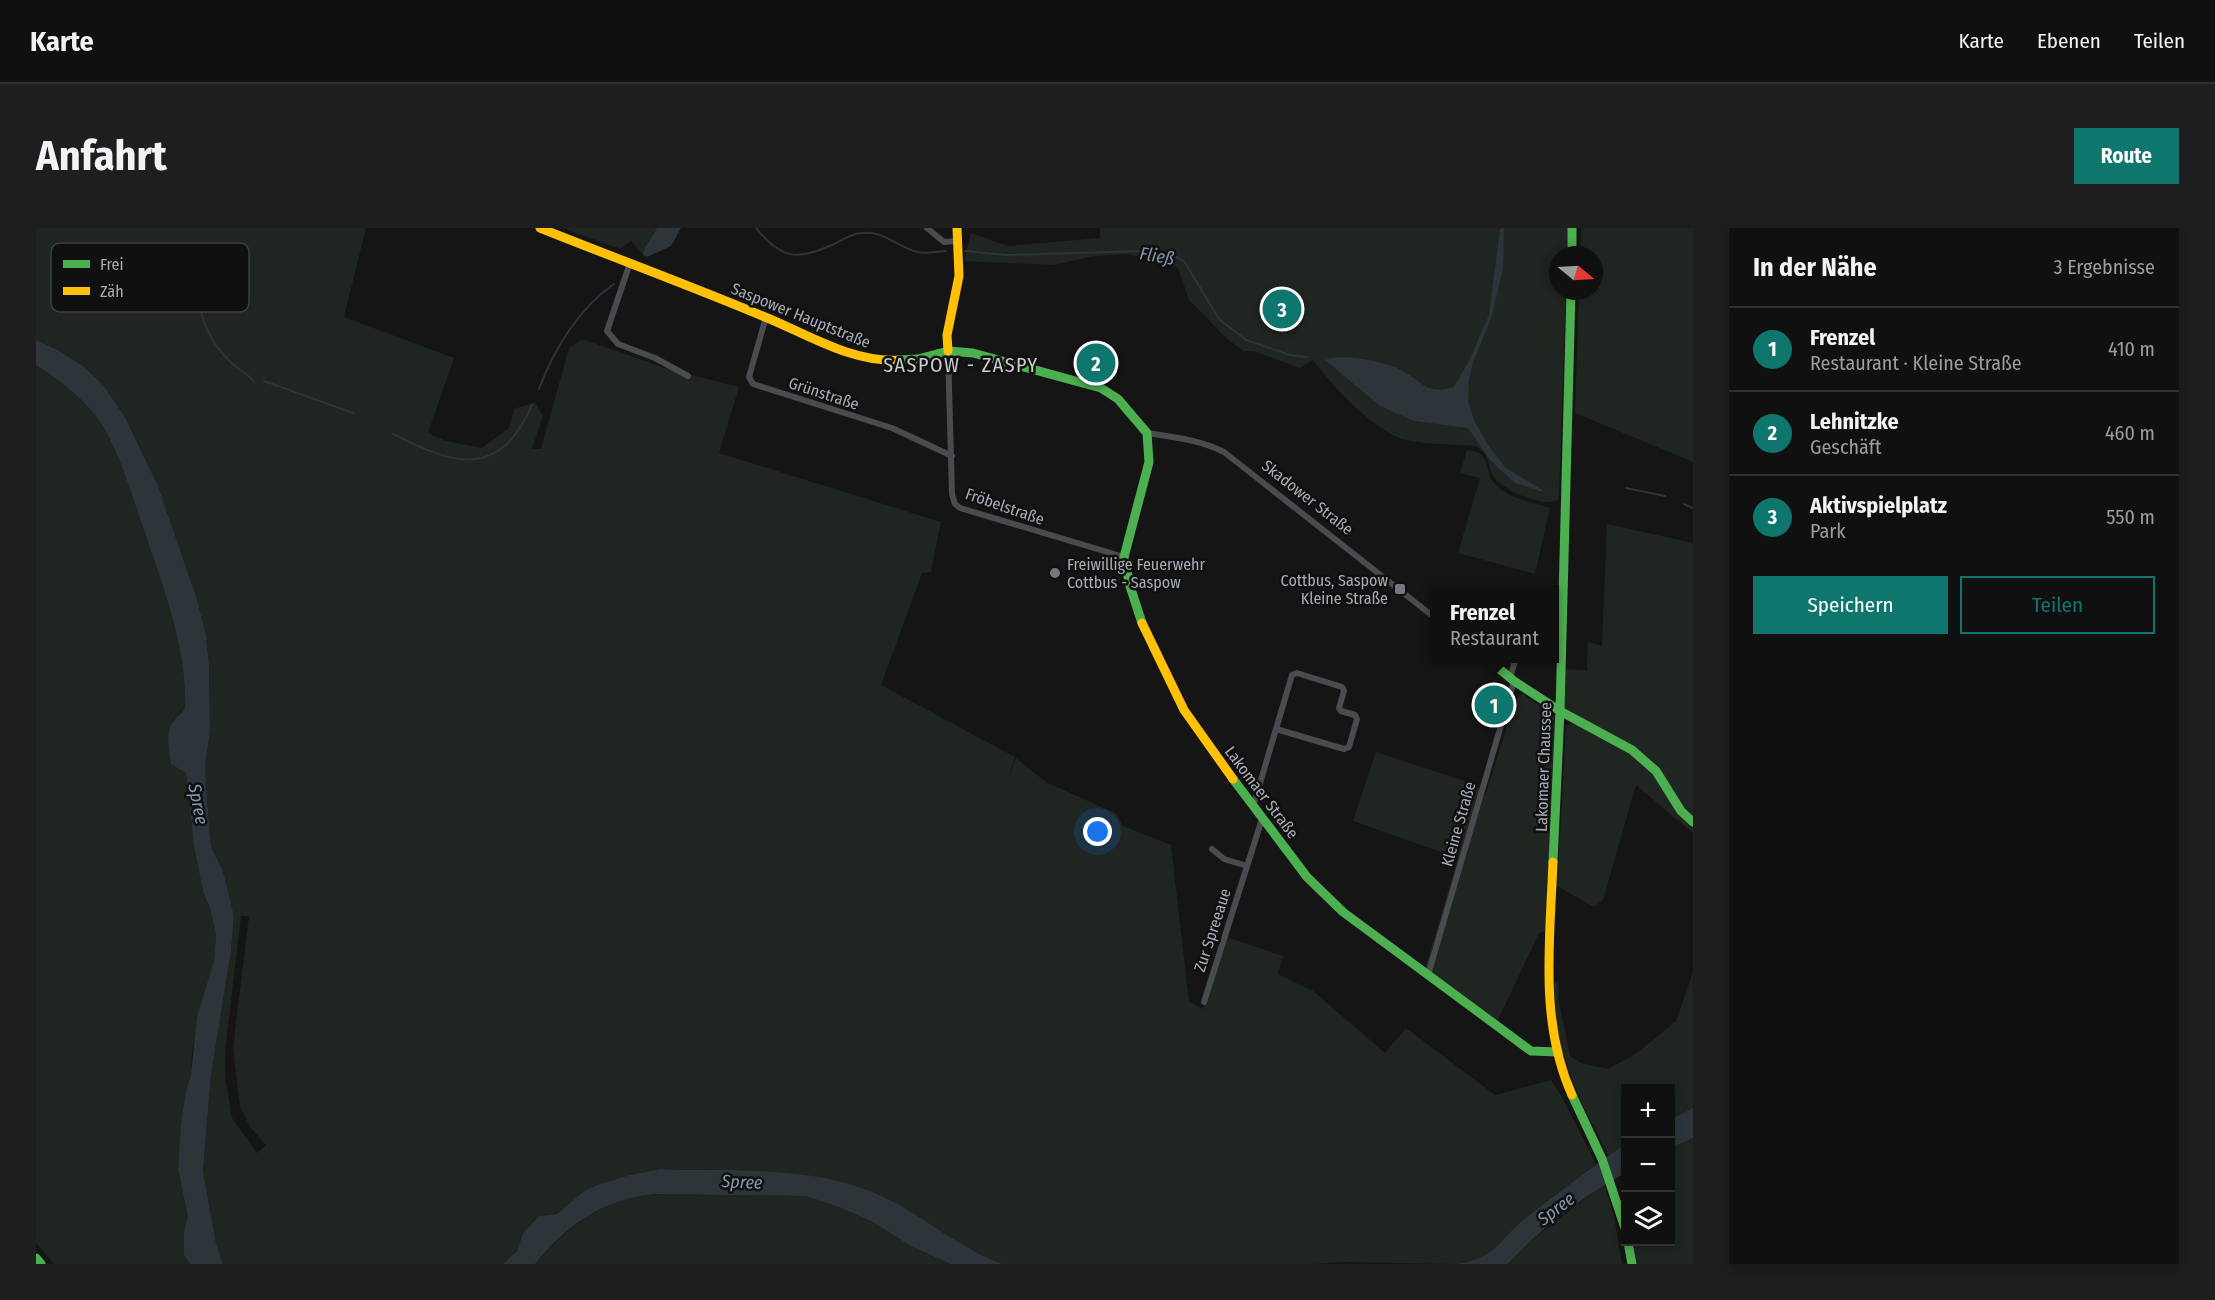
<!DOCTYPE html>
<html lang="de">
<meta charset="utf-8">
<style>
:root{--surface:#101010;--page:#1e1e1e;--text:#f1f3f6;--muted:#9c9d9f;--line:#303030;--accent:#0f766e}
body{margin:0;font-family:"Fira Sans Condensed",sans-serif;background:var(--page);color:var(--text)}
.controls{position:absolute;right:18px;bottom:18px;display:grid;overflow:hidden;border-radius:0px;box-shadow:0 3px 9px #0003}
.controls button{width:54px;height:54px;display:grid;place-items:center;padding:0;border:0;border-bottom:2px solid var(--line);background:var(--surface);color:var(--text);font:30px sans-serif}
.compass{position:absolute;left:1513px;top:18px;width:54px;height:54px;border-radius:50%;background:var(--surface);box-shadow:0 3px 9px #0003;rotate:108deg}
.you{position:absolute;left:1062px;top:604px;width:21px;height:21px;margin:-15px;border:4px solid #fff;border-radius:50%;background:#1a73e8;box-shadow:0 0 0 9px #1a73e833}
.badge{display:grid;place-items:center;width:39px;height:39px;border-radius:50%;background:var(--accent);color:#fff;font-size:20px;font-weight:700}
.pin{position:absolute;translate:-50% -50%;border:3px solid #fff;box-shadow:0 2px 6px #0006}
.popup{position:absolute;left:1394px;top:357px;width:129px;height:78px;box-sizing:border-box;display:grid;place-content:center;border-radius:0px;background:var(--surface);filter:drop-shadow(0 2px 4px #0005);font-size:20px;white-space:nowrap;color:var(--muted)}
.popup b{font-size:22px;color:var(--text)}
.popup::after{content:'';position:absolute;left:50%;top:100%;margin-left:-12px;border:12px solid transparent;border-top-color:var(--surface)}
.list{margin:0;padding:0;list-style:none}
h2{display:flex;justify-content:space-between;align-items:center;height:78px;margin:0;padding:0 24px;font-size:26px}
h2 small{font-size:20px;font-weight:400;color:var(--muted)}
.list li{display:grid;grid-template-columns:39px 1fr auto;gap:18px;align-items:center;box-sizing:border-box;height:84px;padding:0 24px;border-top:2px solid var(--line)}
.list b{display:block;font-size:22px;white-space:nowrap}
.list p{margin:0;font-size:20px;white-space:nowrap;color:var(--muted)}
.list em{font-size:20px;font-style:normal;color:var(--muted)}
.actions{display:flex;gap:12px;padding:18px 24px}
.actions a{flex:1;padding:14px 0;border:2px solid var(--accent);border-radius:0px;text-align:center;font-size:21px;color:var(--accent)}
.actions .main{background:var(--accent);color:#fff}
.icon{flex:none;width:33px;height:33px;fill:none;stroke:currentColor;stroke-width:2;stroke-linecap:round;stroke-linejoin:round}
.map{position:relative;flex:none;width:1657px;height:1036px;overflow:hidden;border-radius:0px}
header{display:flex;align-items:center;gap:36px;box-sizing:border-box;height:84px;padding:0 30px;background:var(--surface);border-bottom:2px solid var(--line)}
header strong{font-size:28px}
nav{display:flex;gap:33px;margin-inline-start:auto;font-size:21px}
.intro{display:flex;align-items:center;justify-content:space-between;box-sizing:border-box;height:144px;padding:0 36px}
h1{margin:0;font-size:42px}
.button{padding:15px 27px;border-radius:0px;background:var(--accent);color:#fff;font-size:21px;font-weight:700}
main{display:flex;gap:36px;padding:0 36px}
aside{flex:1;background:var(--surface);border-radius:0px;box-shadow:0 3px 9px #0003}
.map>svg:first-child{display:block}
</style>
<header>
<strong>Karte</strong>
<nav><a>Karte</a><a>Ebenen</a><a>Teilen</a></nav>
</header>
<div class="intro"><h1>Anfahrt</h1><a class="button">Route</a></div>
<main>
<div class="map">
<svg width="1657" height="1036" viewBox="0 0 1657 1036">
<rect width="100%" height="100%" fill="#151516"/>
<path fill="#1f2520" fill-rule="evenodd" d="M 0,0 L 330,0 L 308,89 L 418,130 L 392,205 L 410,213 L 446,220 L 473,200 L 478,181 L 499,174 L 507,188 L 496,221 L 505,221 L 533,120 L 546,111 L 632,141 L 703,159 L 683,225 L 905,294 L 895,344 L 886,345 L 845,457 L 979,529 L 973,548 L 980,530 L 1010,554 L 1081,586 L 1087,598 L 1135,617 L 1153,774 L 1167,781 L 1190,709 L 1247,728 L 1242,746 L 1277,763 L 1349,825 L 1370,800 L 1459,867 L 1515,852 L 1525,867 L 1560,936 L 1489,990 L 1461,1020 L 1445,1031 L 1421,1036 L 1306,1034 L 1278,1036 L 967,1036 L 944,1028 L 853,971 L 815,956 L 691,942 L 624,941 L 594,947 L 547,964 L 521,986 L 503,988 L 487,1005 L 481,1023 L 467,1036 L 187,1036 L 180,1015 L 167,943 L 175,847 L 195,723 L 198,688 L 187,643 L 175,619 L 173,598 L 169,538 L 174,503 L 173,437 L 170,407 L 160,368 L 122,258 L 90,191 L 47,138 L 22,122 L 0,112 ZM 205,688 L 213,688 L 197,820 L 204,879 L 214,899 L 230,917 L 221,925 L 196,890 L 189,848 L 189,824 Z
M 526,0 L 621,0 L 609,18 L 607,27 L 595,13 L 585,21 Z
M 1064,0 L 1532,0 L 1531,27 L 1522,27 L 1522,63 L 1530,63 L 1523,271 C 1520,272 1517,274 1514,274 C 1500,276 1462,260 1456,246 C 1451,233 1454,228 1440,218 C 1419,216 1396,217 1375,213 C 1343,209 1296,158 1277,132 L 1264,140 L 1217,123 L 1208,123 L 1192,112 L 1153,72 L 1142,40 L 1132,34 L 1091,26 L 1059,28 L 1018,37 L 928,33 L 935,5 L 972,18 L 1064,10 Z
M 1545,0 L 1657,0 L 1657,234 L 1539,185 L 1543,63 L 1558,63 L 1558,27 L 1544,27 Z
M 0,137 C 26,154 53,174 69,202 C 86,232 95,266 107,299 C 126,357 151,418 149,480 L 137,492 L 132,515 L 135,535 L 150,545 L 158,618 L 167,664 L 174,680 L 180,707 L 178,733 L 156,824 L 155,846 L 150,863 L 142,941 L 152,989 L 148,1003 L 148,1027 L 154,1036 L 18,1036 L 0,1015 Z
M 1431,222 C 1458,224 1446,244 1461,258 C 1474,271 1497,274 1514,280 L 1499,346 L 1422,325 L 1444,250 L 1424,245 Z
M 1571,296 L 1657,315 L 1657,605 L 1600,557 L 1567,672 L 1558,679 L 1521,658 L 1530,501 L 1531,497 L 1540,495 L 1542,488 L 1527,479 L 1530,441 L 1551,442 L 1552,414 L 1566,418 Z
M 1487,466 L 1521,490 L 1512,702 L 1503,705 L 1461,794 L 1389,741 L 1422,630 L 1317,593 L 1340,524 L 1441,557 L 1449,568 L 1480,470 Z
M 1657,744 L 1657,880 L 1635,891 L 1634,860 L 1590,860 L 1589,916 L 1572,928 C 1561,903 1546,878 1536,852 C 1524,821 1519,788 1517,755 L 1523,754 L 1522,769 L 1534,828 L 1545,835 L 1572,841 L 1601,825 L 1640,793 Z
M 1657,910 L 1657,1036 L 1601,1036 L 1597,1014 L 1634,1014 L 1635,920 Z
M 1568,956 L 1578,988 L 1586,1036 L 1472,1036 L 1487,1019 Z
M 620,966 L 770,968 L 803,979 L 837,994 L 873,1017 L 914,1036 L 499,1036 C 534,996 565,972 620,966 Z"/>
<path fill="#2d343a" d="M 621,0 L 645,0 L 635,18 L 611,29 L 607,27 L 609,19 Z
M 1468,0 L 1467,41 L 1456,88 L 1437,135 L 1433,152 L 1432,173 L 1438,192 L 1452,217 L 1470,240 L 1511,265 L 1479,255 L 1454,232 L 1432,200 L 1378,193 L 1344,178 L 1289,132 C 1306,125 1346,133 1363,141 C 1387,152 1388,168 1418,159 L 1433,133 L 1453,87 L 1464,1 Z
M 0,112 L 22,122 L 47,138 L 67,157 L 90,191 L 122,258 L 160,368 L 170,407 L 173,437 L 174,503 L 169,538 L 173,598 L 175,619 L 187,643 L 198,688 L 195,723 L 175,847 L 167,943 L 180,1015 L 187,1036 L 154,1036 L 148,1027 L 148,1003 L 152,989 L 142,941 L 145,897 L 150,863 L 155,846 L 161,789 L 178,733 L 180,707 L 174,680 L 167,664 L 158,618 L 150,545 L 135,536 C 133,521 128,504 139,491 C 142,487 146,485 149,480 C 151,418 126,357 107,299 C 95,266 86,232 69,202 C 53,174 26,154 0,137 Z
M 1657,880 L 1657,910 L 1635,920 L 1635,891 Z
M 1589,916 L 1589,945 C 1552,965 1500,1004 1472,1036 L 1421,1036 C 1463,1030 1463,1010 1492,988 C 1524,963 1556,939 1589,916 Z
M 624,941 C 699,944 783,936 852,971 C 892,991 924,1021 967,1036 L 914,1036 L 873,1017 L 837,994 L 803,979 L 770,968 L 620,966 C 567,971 532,996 499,1036 L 467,1036 L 481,1023 L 487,1005 L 503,988 L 521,986 L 547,964 L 561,957 L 594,947 Z"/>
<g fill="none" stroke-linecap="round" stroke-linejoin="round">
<path stroke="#2d343a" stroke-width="2" d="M 720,0 C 745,31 761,33 796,17 C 805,13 815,5 826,5 C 848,2 862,20 882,24 C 890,26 901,24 910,23
M 929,23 L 969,27 L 1109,23 L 1137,27 L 1148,33 L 1183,91 L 1210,112 L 1254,127 L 1271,129
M 171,27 C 154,66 165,108 198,137 C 205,143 213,147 219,155
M 228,153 L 317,185
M 503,161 C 518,121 543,80 578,56
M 357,206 C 418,237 463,252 496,177
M 1590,260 L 1629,268
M 1648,276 L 1657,280"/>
<path stroke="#4a4b4e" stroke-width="6" d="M 891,0 L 908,14 L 920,13
M 594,35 L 571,103 L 582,116 L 619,130 L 652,148
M 730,89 L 713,149 L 717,156 L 856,200 L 916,228
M 912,123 L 916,266 L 919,276 L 924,280 L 1088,329
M 1111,205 C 1137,209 1164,212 1188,224 L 1398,389
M 1474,450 L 1480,430
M 1217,579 L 1256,447 L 1261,445 L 1306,459 L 1308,463 L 1303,480 L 1305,483 L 1319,487 L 1321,491 L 1313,519 L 1308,521 L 1240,501
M 1176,621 L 1188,631 L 1211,638
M 1392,747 L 1478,453
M 1168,774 L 1226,591"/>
<path stroke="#4caf50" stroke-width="9" d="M 1536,0 L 1536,27
M 863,132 L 882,131 L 912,123 L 937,125 L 1065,160 L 1082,171 L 1111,205 L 1113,234 L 1088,329 L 1094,358 L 1106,395
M 1450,430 L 1478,453 L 1524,483 L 1596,522 L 1620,543 L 1645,583 L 1657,594
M 1197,551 L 1271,649 L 1307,684 L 1495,823 L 1522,824
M 1517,634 L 1524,483 L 1535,63
M 1536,867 L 1566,931 L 1590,1003
M 1592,1014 L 1596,1036
M 0,1030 L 5,1036"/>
<path stroke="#ffc107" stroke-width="9" d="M 504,0 C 579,30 655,58 729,89 C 771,106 816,135 863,132
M 912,123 L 911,107 L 923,48 L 921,0
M 1106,395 L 1148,482 L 1197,551
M 1517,634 C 1514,712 1503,794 1536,867"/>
</g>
<g fill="#75777d" stroke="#101011" stroke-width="2">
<circle cx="1019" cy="345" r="6"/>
<rect x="1358" y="355" width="12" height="12" rx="3"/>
</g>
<g text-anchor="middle" stroke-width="5" stroke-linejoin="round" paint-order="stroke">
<g font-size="16" fill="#a8acb5" stroke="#101011">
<text transform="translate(765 87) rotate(22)" y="6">Saspower Hauptstraße</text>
<text transform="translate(788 165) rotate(18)" y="6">Grünstraße</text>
<text transform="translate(1272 269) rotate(38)" y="6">Skadower Straße</text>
<text transform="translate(969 278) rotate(19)" y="6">Fröbelstraße</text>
<text transform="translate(1507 539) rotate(-88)" y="6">Lakomaer Chaussee</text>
<text transform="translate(1226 564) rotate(53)" y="6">Lakomaer Straße</text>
<text transform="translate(1422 596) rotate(-74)" y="6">Kleine Straße</text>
<text transform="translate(1176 702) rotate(-72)" y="6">Zur Spreeaue</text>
</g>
<g font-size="16" fill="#a8acb5" stroke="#101011" text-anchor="start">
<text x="1031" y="342">Freiwillige Feuerwehr<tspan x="1031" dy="18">Cottbus - Saspow</tspan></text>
<text x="1352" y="358" text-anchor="end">Cottbus, Saspow<tspan x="1352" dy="18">Kleine Straße</tspan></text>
</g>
<g font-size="18" font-style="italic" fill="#839aac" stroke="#101011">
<text transform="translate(1121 28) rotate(10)" y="6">Fließ</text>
<text transform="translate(162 576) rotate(79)" y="6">Spree</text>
<text transform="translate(706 954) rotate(3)" y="6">Spree</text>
<text transform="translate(1520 981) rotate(-37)" y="6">Spree</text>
</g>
<g font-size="20" letter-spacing="1.5" fill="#c9cbd1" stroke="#101011">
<text x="925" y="144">SASPOW - ZASPY</text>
</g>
</g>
<rect x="15" y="15" width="198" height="69" rx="9" fill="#101011" stroke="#3e3f42" stroke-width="1.5"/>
<rect x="27" y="32" width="27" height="8" fill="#4caf50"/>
<rect x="27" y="59" width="27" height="8" fill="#ffc107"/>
<g font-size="16" fill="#a8acb5">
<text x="64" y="42">Frei</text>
<text x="64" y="69">Zäh</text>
</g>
</svg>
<div class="controls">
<button>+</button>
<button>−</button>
<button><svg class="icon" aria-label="layers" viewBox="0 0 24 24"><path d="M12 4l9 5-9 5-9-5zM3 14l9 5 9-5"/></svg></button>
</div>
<svg class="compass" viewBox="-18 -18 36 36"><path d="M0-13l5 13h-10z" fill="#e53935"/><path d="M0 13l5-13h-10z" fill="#9c9d9f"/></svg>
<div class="you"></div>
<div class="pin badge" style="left:1458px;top:477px">1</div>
<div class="popup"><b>Frenzel</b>Restaurant</div>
<div class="pin badge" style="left:1060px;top:135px">2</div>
<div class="pin badge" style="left:1246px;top:81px">3</div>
</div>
<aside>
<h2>In der Nähe<small>3 Ergebnisse</small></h2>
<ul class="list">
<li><span class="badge">1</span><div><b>Frenzel</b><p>Restaurant · Kleine Straße</p></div><em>410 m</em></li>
<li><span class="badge">2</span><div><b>Lehnitzke</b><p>Geschäft</p></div><em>460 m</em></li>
<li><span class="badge">3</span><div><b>Aktivspielplatz</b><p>Park</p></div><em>550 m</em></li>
</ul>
<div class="actions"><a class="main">Speichern</a><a>Teilen</a></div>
</aside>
</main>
